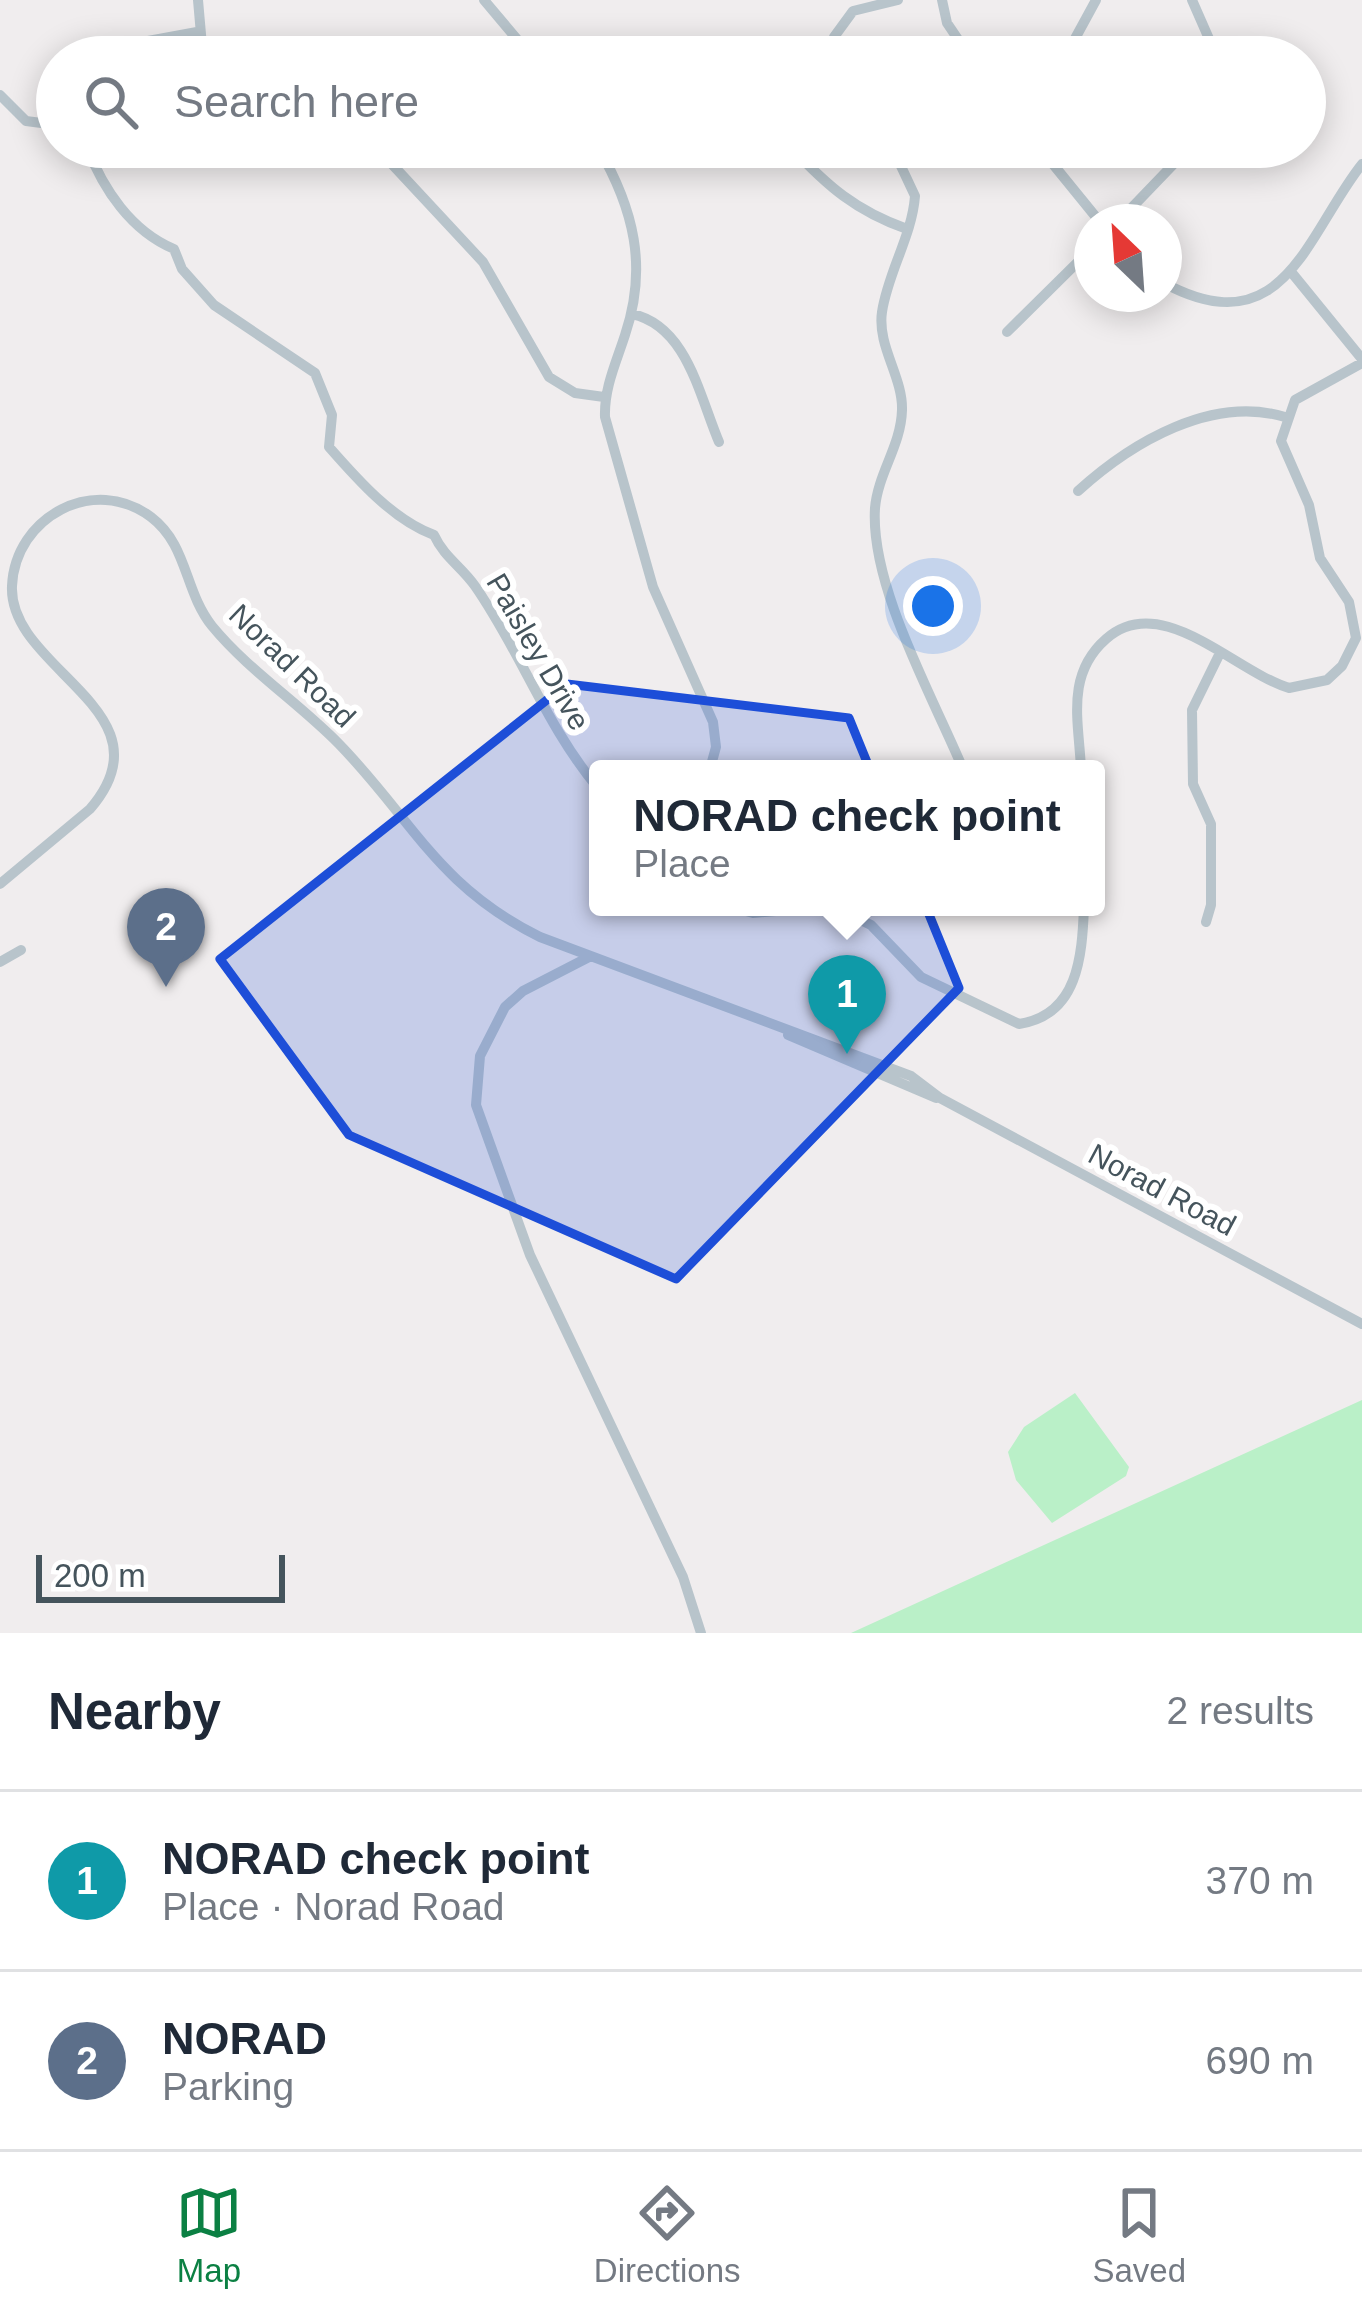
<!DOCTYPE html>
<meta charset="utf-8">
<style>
:root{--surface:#fff;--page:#f6f6f7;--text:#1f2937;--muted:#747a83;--line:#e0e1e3;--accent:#0b8043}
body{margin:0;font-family:Helvetica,sans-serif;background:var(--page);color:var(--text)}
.compass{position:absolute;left:1074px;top:204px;width:108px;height:108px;border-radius:50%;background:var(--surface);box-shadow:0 6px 30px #0003;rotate:335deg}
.scale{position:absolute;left:36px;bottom:30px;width:249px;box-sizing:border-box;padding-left:12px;border:6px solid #45545c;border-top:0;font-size:33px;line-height:42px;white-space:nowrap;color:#45545c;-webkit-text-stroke:9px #fff;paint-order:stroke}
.you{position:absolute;left:933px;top:606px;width:42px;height:42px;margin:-30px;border:9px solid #fff;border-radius:50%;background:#1a73e8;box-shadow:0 0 0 18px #1a73e833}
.badge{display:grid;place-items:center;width:78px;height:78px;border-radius:50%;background:var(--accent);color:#fff;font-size:39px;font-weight:700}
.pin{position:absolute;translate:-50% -99px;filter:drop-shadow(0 3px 6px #0008)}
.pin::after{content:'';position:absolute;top:63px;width:42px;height:36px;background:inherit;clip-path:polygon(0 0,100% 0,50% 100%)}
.popup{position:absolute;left:589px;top:760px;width:516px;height:156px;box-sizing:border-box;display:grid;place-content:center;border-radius:12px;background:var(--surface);filter:drop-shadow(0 3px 9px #0005);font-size:39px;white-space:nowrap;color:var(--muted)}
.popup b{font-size:45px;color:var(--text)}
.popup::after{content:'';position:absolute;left:50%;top:100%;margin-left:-24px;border:24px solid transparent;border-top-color:var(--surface)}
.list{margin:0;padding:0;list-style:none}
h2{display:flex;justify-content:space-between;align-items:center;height:156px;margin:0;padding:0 48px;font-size:51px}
h2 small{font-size:39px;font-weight:400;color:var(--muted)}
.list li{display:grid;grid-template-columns:78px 1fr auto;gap:36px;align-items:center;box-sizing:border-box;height:180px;padding:0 48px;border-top:3px solid var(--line)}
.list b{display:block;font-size:45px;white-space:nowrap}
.list p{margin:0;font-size:39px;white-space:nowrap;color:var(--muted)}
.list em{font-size:39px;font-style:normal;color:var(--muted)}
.icon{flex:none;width:66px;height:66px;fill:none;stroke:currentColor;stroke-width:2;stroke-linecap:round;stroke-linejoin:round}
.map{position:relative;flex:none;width:1362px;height:1633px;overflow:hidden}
.search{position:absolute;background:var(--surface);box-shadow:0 6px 30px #0003;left:36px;right:36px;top:36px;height:132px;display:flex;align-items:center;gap:30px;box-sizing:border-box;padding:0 42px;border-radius:66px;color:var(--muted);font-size:45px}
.sheet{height:516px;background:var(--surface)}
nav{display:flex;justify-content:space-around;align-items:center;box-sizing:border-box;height:168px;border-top:3px solid var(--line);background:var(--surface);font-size:33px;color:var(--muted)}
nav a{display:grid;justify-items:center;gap:6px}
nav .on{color:var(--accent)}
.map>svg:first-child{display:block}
</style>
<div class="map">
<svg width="1362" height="1633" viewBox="0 0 1362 1633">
<rect width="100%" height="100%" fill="#f0edee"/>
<path fill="#baf0c8" d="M 1075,1393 L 1129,1467 L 1126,1476 L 1052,1523 L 1016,1480 L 1008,1452 L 1024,1427 Z
M 1362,1400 L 1362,1633 L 851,1633 Z"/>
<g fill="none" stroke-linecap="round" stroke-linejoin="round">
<path stroke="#b8c4cb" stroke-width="10" d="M 198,0 L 203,57
M 484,0 L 532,57
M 942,0 L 947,23 L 970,57
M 1192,0 L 1217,57
M 834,37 L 853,11 L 898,0
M 98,57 L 110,48 L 197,32
M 928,57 L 955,38
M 1065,57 L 1096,0
M 0,95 L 26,121 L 57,125
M 87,147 C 103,189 131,231 174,249 L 182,269 L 214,305 L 315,373 L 332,415 L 329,447 C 357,479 393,520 434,535 C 444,557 462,567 475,586 C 521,652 546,726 598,788
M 376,147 L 483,262 L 549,377 L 575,393 L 604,397
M 598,147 C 634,209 648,267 625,335 C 616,363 604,388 605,417 L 653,587 L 713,722 L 716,747 L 710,769
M 791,147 C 827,186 856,211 907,229
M 892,147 L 915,196 C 912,236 888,272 882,312 C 877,346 903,377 902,410 C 901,446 878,473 875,508 C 870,586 933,697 963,769
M 1039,147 L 1100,222
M 1118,222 L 1190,147
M 1292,273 L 1362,359
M 1164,283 C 1284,348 1307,233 1362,164
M 632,314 C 687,326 699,395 719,442
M 1007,332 L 1092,248
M 1078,491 C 1132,442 1212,395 1285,417
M 1081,769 C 1079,722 1065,675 1106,639 C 1161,590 1234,671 1289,688 L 1327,680 L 1342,666 L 1356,638 L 1349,602 L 1320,558 L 1309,505 L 1281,441 L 1295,400 L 1362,363
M 0,884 L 90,809 C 175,711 8,670 12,586 C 15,517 94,474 151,517 C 188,545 184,591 212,626 C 248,670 299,703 339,744 C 413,820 437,886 540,937 L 911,1076 L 940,1098 L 1362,1324
M 732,907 L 753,913 L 821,907
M 834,907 L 871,925 L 921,977 L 1019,1024 C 1078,1015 1082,957 1084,907
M 1206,922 L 1211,905 L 1211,824 L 1193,784 L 1192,710 L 1220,653
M 591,956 L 523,991 L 505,1007 L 480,1056 L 476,1105 L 530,1255 L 683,1577 L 701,1633
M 0,962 L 21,950
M 788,1035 L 936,1098"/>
</g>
<path fill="#1d4ed8" fill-opacity="0.2" stroke="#1d4ed8" stroke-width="9" stroke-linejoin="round" d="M 567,684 L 849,718 L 959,988 L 676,1279 L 349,1135 L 220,959 Z"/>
<g text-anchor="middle" stroke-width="12" stroke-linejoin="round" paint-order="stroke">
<g font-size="30" fill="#45545c" stroke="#fff">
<text transform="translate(538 652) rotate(60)" y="10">Paisley Drive</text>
<text transform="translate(292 666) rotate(44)" y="10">Norad Road</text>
<text transform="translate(1162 1190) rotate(28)" y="10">Norad Road</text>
</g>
</g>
</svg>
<svg class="compass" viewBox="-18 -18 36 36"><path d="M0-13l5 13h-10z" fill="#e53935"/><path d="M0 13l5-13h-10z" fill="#747a83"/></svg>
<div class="scale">200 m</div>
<div class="you"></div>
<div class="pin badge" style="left:847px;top:1054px;background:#0f9aa8">1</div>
<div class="popup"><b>NORAD check point</b>Place</div>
<div class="pin badge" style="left:166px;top:987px;background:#5c6f8a">2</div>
<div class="search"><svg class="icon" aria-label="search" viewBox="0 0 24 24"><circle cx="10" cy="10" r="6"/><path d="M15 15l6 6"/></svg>Search here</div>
</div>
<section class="sheet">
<h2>Nearby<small>2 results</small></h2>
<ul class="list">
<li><span class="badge" style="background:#0f9aa8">1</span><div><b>NORAD check point</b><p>Place · Norad Road</p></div><em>370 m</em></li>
<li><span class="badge" style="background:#5c6f8a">2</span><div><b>NORAD</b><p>Parking</p></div><em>690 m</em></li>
</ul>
</section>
<nav>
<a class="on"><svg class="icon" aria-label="map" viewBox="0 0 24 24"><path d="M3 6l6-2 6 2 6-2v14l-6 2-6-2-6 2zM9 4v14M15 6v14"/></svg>Map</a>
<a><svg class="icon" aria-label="directions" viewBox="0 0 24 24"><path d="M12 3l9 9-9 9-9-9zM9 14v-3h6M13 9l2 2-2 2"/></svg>Directions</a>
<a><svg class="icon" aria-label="saved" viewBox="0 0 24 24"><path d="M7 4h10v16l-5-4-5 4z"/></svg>Saved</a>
</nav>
